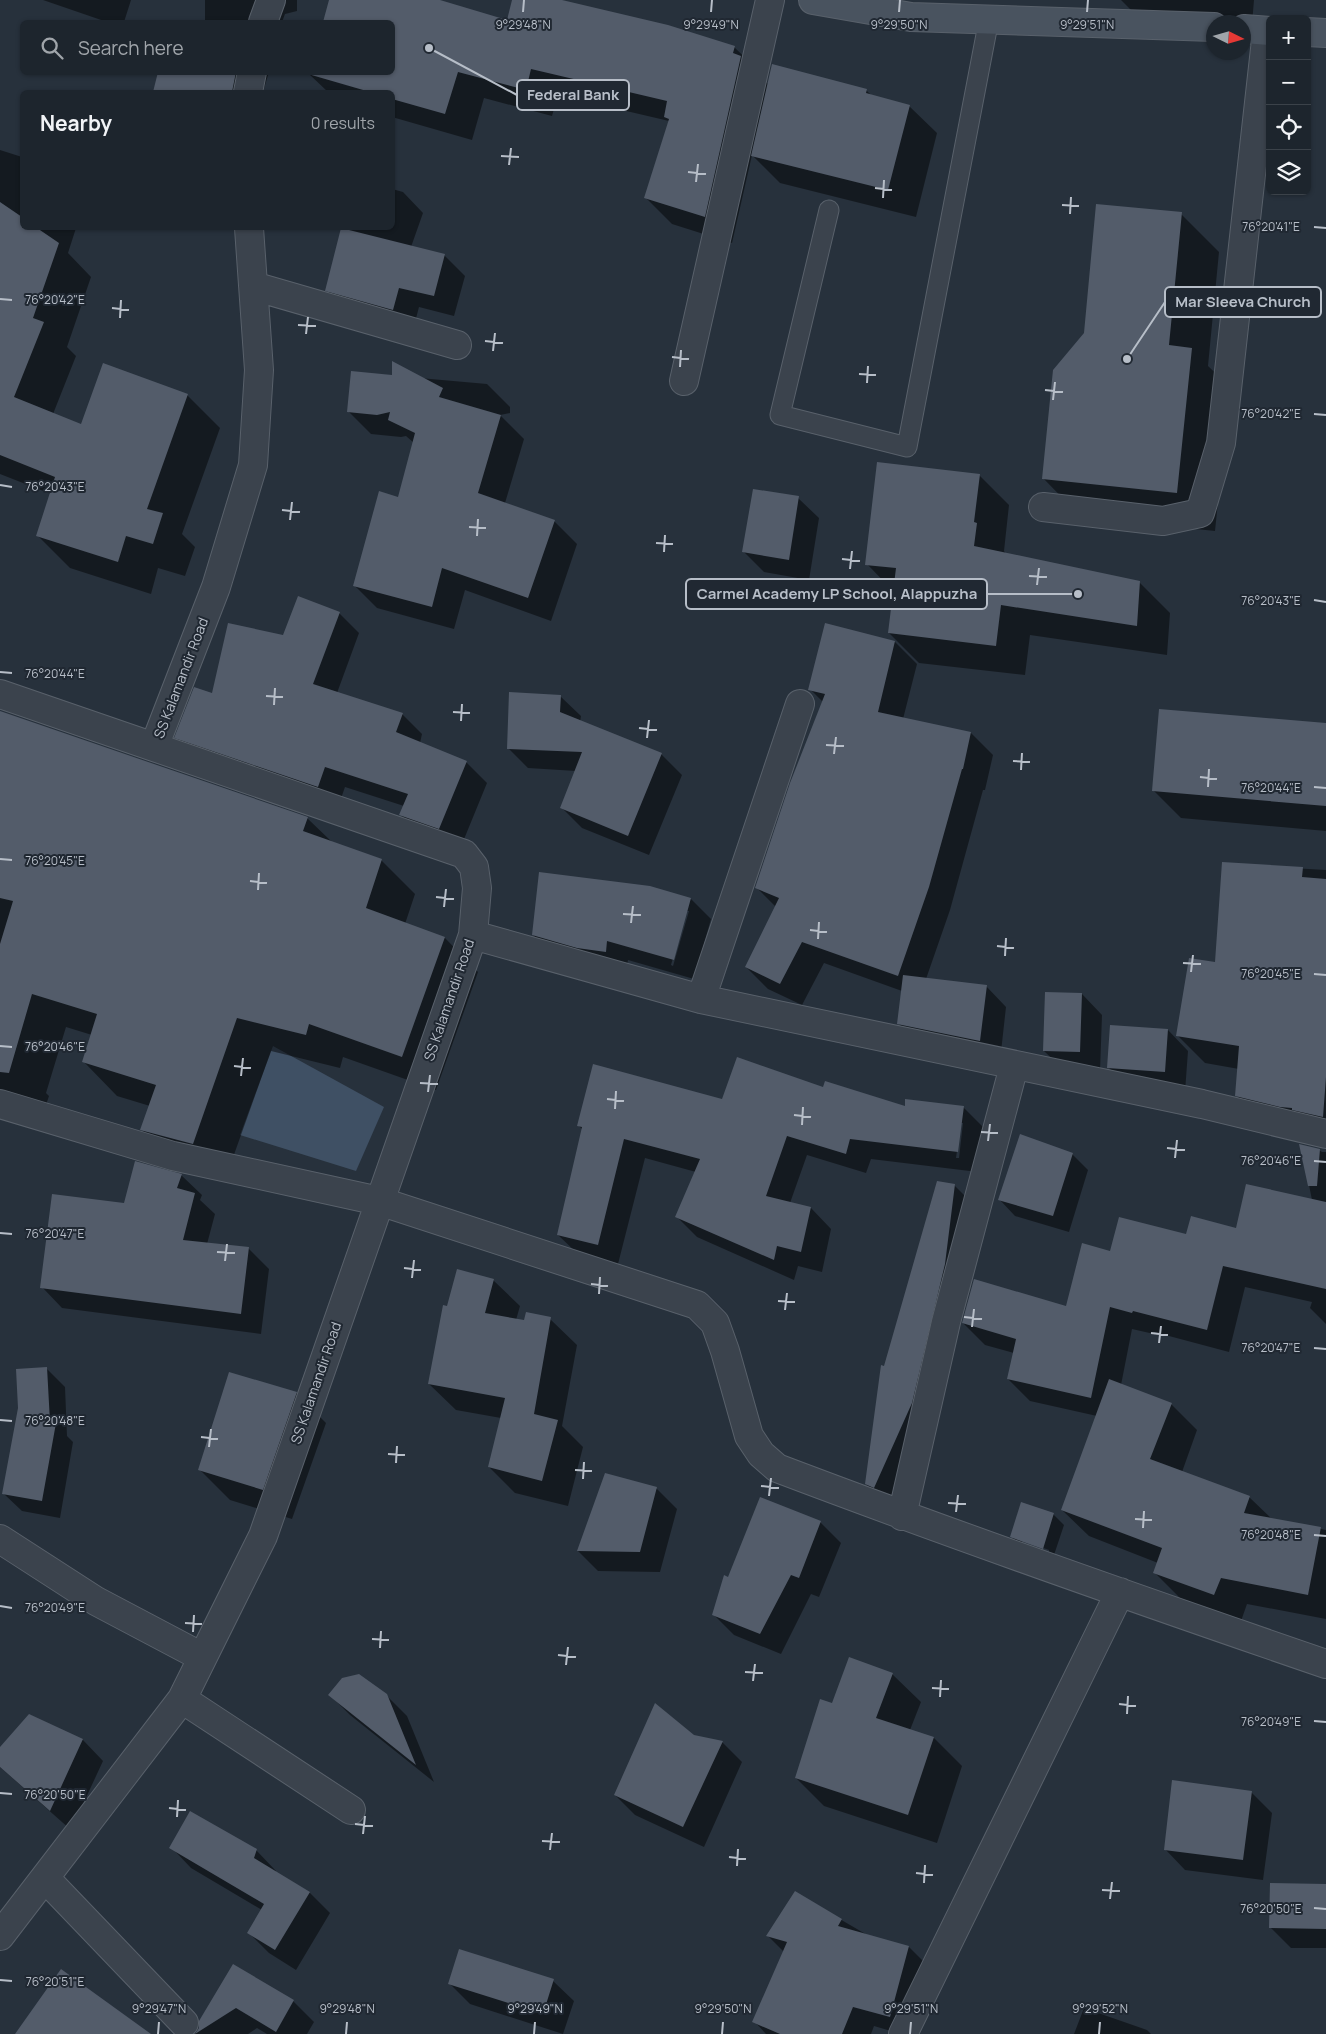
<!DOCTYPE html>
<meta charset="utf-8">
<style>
:root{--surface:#1d252d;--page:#2a3139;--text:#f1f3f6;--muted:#a0a5aa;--line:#3b4249}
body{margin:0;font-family:Manrope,sans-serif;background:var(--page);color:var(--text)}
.controls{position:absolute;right:15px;top:15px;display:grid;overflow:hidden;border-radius:8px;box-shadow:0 1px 4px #0004}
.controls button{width:45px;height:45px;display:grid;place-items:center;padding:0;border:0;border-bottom:1px solid var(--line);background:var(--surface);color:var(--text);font:25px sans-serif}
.compass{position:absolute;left:1206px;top:15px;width:45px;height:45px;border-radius:50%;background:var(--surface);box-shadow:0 1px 4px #0004;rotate:95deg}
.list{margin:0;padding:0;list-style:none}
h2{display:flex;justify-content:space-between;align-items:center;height:65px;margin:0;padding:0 20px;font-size:21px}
h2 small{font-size:16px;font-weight:400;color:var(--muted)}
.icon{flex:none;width:28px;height:28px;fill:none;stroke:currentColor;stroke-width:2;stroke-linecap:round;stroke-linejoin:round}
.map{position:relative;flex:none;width:1326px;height:2034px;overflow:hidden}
.search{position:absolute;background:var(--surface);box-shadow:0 1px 4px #0004;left:20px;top:20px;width:375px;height:55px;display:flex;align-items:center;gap:12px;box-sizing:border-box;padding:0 18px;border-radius:8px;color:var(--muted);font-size:19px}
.panel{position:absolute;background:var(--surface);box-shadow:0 1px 4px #0004;left:20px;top:90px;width:375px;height:140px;border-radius:8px}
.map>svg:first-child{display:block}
</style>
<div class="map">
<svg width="1326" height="2034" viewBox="0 0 1326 2034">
<rect width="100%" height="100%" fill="#27313c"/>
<path fill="#3f5064" d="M 273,1046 L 384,1107 L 356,1171 L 240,1135 Z"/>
<path fill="#0007" fill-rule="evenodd" d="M 43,0 L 131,0 L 124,22 L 107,22 Z
M 205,0 L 297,0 L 297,11 L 285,14 L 282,22 L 205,22 Z
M 331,0 L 435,0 L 508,22 L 513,0 L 548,0 L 734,47 L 761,73 L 760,76 L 768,84 L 866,90 L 872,96 L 909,106 L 937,133 L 916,217 L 780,183 L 752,155 L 732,243 L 672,224 L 645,197 L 669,121 L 558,95 L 552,116 L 484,98 L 472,140 L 392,117 L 392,92 L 328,92 L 309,74 L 392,72 L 392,22 L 324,22 Z
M 1121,0 L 1254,0 L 1252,24 L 1138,17 Z
M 159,72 L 269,72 L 263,92 L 154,92 Z
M 0,150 L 22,157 L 22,228 L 76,228 L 68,253 L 91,277 L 67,347 L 76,356 L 53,414 L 81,425 L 187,395 L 220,428 L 182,534 L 195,547 L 185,576 L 158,568 L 151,594 L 70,568 L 38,536 L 51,494 L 0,474 Z
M 392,189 L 403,192 L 423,213 L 411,247 L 444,255 L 465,276 L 454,316 L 419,307 L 413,330 L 347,311 L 326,290 L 342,228 L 392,228 Z
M 1181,214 L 1219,252 L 1208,366 L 1230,387 L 1215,531 L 1081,517 L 1043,478 Z
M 352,372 L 487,384 L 510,407 L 510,413 L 500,415 L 524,439 L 505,503 L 554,521 L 577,544 L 551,621 L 465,590 L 454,629 L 377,608 L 354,585 L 399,498 L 414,443 L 406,436 L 401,437 L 371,434 L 348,411 Z
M 979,475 L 1009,505 L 1004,551 L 1006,554 L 1140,583 L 1170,613 L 1167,655 L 1030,635 L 1025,675 L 919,663 L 889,633 L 894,592 L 867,564 Z
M 798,498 L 819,518 L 809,580 L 764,572 L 743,551 Z
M 339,613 L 359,633 L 337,693 L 402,714 L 422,734 L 420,743 L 466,762 L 487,783 L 460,849 L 421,835 L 401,815 L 404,806 L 345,787 L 338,807 L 196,758 L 176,737 L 213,695 L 284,637 Z
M 826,625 L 895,642 L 917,664 L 903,719 L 971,733 L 993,755 L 985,790 L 983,790 L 950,910 L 926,979 L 986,986 L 1006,1007 L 1000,1061 L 919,1044 L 899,1024 L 902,991 L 824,963 L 802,1005 L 768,989 L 746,967 L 776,907 L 756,887 L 823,702 L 810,689 Z
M 560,696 L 581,716 L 580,722 L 661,754 L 682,775 L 649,855 L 582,828 L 561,807 L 576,771 L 528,768 L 508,748 Z
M 0,712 L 307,818 L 332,842 L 381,860 L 415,894 L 405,924 L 445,938 L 478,972 L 436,1090 L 343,1057 L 340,1068 L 271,1051 L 226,1177 L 175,1163 L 141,1129 L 150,1106 L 117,1096 L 84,1062 L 92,1035 L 66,1027 L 46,1093 L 49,1096 L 40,1123 L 0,1115 Z
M 1326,725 L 1326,831 L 1181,818 L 1153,790 Z
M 1223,864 L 1326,870 L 1326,1138 L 1264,1123 L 1236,1095 L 1239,1069 L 1205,1063 L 1178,1036 L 1216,964 Z
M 691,899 L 711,919 L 694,979 L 628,960 L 626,971 L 554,955 L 533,935 ZM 686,911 L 689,911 L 673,966 L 671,965 Z
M 1082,994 L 1102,1015 L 1100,1072 L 1065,1071 L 1044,1051 Z
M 1168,1030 L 1188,1051 L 1185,1092 L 1129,1088 L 1109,1068 Z
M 824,1089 L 906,1107 L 963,1107 L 984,1128 L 978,1172 L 871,1159 L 866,1173 L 807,1155 L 790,1203 L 811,1208 L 831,1229 L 822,1272 L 798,1266 L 794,1280 L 697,1237 L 676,1216 L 696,1172 L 645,1158 L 618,1264 L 579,1255 L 558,1235 L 583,1130 L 579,1126 L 723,1100 ZM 961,1123 L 963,1123 L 959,1158 L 956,1158 Z
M 1301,1145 L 1319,1150 L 1322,1152 L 1326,1152 L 1326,1324 L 1310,1308 L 1312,1302 L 1245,1287 L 1229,1352 L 1154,1332 L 1154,1334 L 1132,1329 L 1121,1385 L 1171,1404 L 1197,1430 L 1182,1472 L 1249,1497 L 1272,1519 L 1326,1530 L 1326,1619 L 1247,1604 L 1241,1621 L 1181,1599 L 1155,1573 L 1158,1563 L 1089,1536 L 1062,1510 L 1097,1416 L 1030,1401 L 1008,1379 L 1014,1353 L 985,1345 L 963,1323 L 1067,1308 L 1111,1252 L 1187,1236 L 1237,1229 L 1312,1200 Z
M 1072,1154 L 1088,1170 L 1069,1232 L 1015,1216 L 999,1199 Z
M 181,1175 L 202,1195 L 200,1200 L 215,1214 L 207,1244 L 248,1248 L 269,1269 L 261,1334 L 62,1308 L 42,1287 L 125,1204 Z
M 954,1185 L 973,1204 L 893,1506 L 885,1503 L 866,1484 L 885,1367 Z
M 493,1280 L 520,1306 L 516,1320 L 525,1322 L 550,1319 L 577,1345 L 562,1426 L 583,1447 L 568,1506 L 515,1493 L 489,1467 L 501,1418 L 456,1410 L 429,1384 L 448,1307 Z
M 47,1369 L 65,1387 L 67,1436 L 73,1442 L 60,1518 L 22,1511 L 4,1494 L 19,1408 Z
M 296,1393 L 326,1423 L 292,1519 L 230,1500 L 200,1470 Z
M 606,1475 L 657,1489 L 677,1509 L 660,1572 L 598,1571 L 578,1551 Z
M 1053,1514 L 1064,1525 L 1053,1558 L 1022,1547 L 1012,1537 ZM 1022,1540 L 1049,1550 L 1049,1552 L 1022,1543 Z
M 820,1522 L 841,1543 L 819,1597 L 811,1594 L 781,1654 L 734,1635 L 713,1614 L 729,1579 Z
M 892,1674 L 921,1702 L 910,1730 L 934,1738 L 962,1766 L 937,1843 L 824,1806 L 796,1778 L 833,1705 Z
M 330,1695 L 386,1695 L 407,1716 L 434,1782 L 350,1715 Z
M 30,1715 L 83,1740 L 103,1761 L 71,1830 L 0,1767 L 0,1749 Z
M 694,1736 L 722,1742 L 742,1762 L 704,1847 L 635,1815 L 615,1795 Z
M 1251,1792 L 1272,1813 L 1263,1880 L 1185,1870 L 1165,1849 Z
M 171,1847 L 256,1850 L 276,1871 L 276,1872 L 310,1893 L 330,1913 L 296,1970 L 269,1953 L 249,1933 L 262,1910 L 191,1868 Z
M 1326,1886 L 1326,1948 L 1291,1948 L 1270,1927 Z
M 795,1893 L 869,1936 L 909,1947 L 929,1967 L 901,2034 L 874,2026 L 871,2034 L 766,2034 L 754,2021 L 784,1952 L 768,1936 Z
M 233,1966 L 293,2001 L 314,2022 L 307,2034 L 267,2034 L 257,2028 L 248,2034 L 195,2034 L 200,2028 Z
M 553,1981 L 574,2001 L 563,2034 L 470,2004 L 449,1983 Z
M 1084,2008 L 1147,2030 L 1151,2034 L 1074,2034 Z"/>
<path fill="#535c6a" d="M 329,0 L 440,0 L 507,20 L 512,0 L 562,0 L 668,25 L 735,46 L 733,53 L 741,56 L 705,217 L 644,198 L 669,119 L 664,117 L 667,101 L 531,69 L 526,90 L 458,72 L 445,114 L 392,99 L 392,92 L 370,92 L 308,74 L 308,72 L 392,72 L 392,22 L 323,22 Z
M 772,64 L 867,89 L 866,93 L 910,105 L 888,190 L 751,156 Z
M 158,72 L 236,72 L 232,92 L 153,92 Z
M 0,202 L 22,217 L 22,228 L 37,228 L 59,243 L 33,318 L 44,322 L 14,397 L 81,424 L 103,363 L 188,394 L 147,509 L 163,513 L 153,544 L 126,536 L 118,562 L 36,536 L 55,477 L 0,455 Z
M 1096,204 L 1182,212 L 1169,345 L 1192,348 L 1177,493 L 1042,479 L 1053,370 L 1084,333 Z
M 341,228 L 445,254 L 434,296 L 399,288 L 393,310 L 325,291 Z
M 392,361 L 443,388 L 439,397 L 501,415 L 478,493 L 555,520 L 528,598 L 442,568 L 432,607 L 353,586 L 379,491 L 398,497 L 415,433 L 388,420 L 390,412 L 377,415 L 347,412 L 351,371 L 392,375 Z
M 877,462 L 980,474 L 974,522 L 977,523 L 974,546 L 1140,581 L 1137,626 L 1001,605 L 996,646 L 888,633 L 896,568 L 865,565 Z
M 753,489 L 799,496 L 789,560 L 742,552 Z
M 298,596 L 340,612 L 313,684 L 403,713 L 396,732 L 467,761 L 439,829 L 399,815 L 408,794 L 325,767 L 318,787 L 174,738 L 194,687 L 212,693 L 228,623 L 283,635 Z
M 825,623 L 895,641 L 878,712 L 971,732 L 963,769 L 962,769 L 929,887 L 898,976 L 802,942 L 780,984 L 745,967 L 779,898 L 755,888 L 790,783 L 825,694 L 808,690 Z
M 509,692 L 561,695 L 560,712 L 662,753 L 628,836 L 560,808 L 582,752 L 507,749 Z
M 1159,709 L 1326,723 L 1326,806 L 1152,791 Z
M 0,711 L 308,817 L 303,831 L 382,859 L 366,908 L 445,937 L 402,1057 L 309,1024 L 306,1035 L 237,1018 L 193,1144 L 140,1130 L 156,1085 L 82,1062 L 97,1014 L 32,994 L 9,1073 L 0,1072 L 0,944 L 13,901 L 0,898 Z
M 1222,862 L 1303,867 L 1302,877 L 1326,879 L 1326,1077 L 1323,1117 L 1292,1110 L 1292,1108 L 1280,1107 L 1235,1096 L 1239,1046 L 1176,1036 L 1189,958 L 1215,962 Z
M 539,872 L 650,886 L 691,898 L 674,960 L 607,941 L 606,952 L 577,948 L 532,935 Z
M 903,975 L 987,985 L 980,1041 L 897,1024 Z
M 1045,992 L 1082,993 L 1080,1052 L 1043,1051 Z
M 1110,1025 L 1168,1029 L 1165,1072 L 1107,1068 Z
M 737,1057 L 823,1087 L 825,1081 L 905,1106 L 905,1099 L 964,1106 L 958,1152 L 850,1139 L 846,1154 L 787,1136 L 766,1196 L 811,1207 L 801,1252 L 777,1246 L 774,1260 L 675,1217 L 700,1159 L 624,1139 L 598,1245 L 557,1235 L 582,1127 L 577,1126 L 593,1064 L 722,1099 Z
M 1020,1134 L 1073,1153 L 1053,1216 L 998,1200 Z
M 1299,1144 L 1320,1149 L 1317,1186 L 1308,1186 Z
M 135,1161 L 182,1174 L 177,1188 L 195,1193 L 183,1240 L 249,1247 L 241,1314 L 40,1288 L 52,1194 L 124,1203 Z
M 937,1181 L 955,1184 L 945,1264 L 912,1403 L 874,1488 L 865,1484 L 881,1365 L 884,1366 Z
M 1246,1184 L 1326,1202 L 1326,1289 L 1223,1266 L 1207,1330 L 1133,1311 L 1132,1313 L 1110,1307 L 1091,1398 L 1007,1379 L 1016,1339 L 962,1323 L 974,1279 L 1066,1306 L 1082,1243 L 1110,1251 L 1119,1217 L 1186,1234 L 1191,1216 L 1236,1228 Z
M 457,1269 L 494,1279 L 485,1313 L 524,1320 L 526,1312 L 551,1317 L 534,1414 L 558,1420 L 542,1481 L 488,1467 L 505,1398 L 428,1384 L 443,1305 L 447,1306 Z
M 47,1367 L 50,1422 L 56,1423 L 42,1501 L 2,1494 L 18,1408 L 16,1369 Z
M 229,1372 L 297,1392 L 263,1490 L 198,1470 Z
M 1109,1379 L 1172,1403 L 1150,1459 L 1250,1496 L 1244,1513 L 1321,1527 L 1308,1595 L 1221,1578 L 1214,1595 L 1153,1573 L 1162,1548 L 1061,1510 Z
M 605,1473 L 657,1487 L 640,1552 L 577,1551 Z
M 760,1497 L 821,1521 L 799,1578 L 791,1575 L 760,1634 L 712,1615 L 724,1575 L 728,1577 Z
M 1021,1502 L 1054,1513 L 1043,1549 L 1010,1537 Z
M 849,1657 L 893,1673 L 876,1718 L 934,1737 L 908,1815 L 795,1778 L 820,1699 L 832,1703 Z
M 359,1674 L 387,1694 L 416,1765 L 328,1695 L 342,1678 Z
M 655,1703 L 694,1735 L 723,1741 L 683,1827 L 614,1795 Z
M 29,1714 L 83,1739 L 50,1811 L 0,1767 L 0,1747 Z
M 1172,1780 L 1252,1791 L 1243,1860 L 1164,1850 Z
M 190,1811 L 257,1849 L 254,1858 L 310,1892 L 275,1950 L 247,1933 L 264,1904 L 169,1848 Z
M 1270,1883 L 1326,1884 L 1326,1929 L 1269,1928 Z
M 795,1891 L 842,1919 L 838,1926 L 909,1946 L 890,2017 L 853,2007 L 842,2034 L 780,2034 L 752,2022 L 787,1942 L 766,1936 Z
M 459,1949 L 554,1979 L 543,2014 L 448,1984 Z
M 233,1964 L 294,2000 L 276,2032 L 236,2008 L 195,2034 L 199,2028 L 199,2021 Z
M 61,1969 L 151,2034 L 15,2034 Z"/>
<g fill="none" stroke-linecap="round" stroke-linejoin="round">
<defs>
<path id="service" d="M 829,210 L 780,415 L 907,447 L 989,19"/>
<path id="minor" d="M 263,22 L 271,0
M 248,92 L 252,72
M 253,286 L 457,345
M 684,381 L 770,0
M 1043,507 L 1163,521 L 1200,513 L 1221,443 L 1267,31
M 0,694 L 154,747
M 473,935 L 701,999 L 1202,1104 L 1326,1134
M 701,999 L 800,704
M 0,1104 L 173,1156 L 379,1201 L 697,1305 L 715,1323 L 725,1351 L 749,1436 L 761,1454 L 777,1468 C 959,1537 1142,1601 1326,1664
M 902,1516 L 946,1322 L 1014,1066
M 0,1539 L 96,1601 L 202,1657
M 182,1699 L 351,1810
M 45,1878 L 184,2023
M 0,1936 L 182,1699 L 263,1536 L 473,935 L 477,888 L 474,867 L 464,854 L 154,747 L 216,587 L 253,465 L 259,370 L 249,228
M 903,2034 L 1120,1592"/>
<path id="secondary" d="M 813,0 L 911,17 L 1214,27
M 1244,29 L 1270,31
M 1307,32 L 1326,33"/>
</defs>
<use href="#service" stroke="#59616b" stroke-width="21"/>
<use href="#minor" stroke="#59616b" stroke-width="30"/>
<use href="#secondary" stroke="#59616b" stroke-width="30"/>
<use href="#service" stroke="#3b434d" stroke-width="19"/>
<use href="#minor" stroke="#3b434d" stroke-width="28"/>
<use href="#secondary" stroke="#49535f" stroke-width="28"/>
</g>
<path fill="none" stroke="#b7bec8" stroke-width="2" d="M 523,12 L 524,0M 711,12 L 712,0M 899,12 L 900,0M 1087,12 L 1088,0M 501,156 L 519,157M 509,165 L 511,148M 688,172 L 706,174M 696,182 L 698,164M 875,188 L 892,190M 883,198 L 884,180M 1062,205 L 1079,206M 1070,214 L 1071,197M 1314,227 L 1326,228M 0,299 L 12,300M 112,308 L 129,310M 120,318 L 121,300M 298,325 L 316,326M 306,334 L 308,317M 485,341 L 503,343M 493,351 L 495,333M 672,357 L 689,359M 680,367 L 681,350M 859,374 L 876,375M 867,383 L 868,366M 1045,390 L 1063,392M 1053,400 L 1055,382M 1314,414 L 1326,415M 0,485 L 12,487M 282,510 L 300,512M 290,520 L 292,502M 469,527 L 486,528M 477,536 L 478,519M 656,543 L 673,544M 664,552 L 665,535M 842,559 L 860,561M 850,569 L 852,551M 1029,576 L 1047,577M 1037,585 L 1039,568M 1314,600 L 1326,602M 0,672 L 12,673M 266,696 L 283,697M 274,705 L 275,688M 453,712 L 470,713M 461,721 L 462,704M 639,728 L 657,730M 647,738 L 649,720M 826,745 L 844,746M 834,754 L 836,737M 1013,761 L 1030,762M 1021,770 L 1022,753M 1200,777 L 1217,779M 1208,787 L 1209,769M 1314,787 L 1326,788M 0,859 L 12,860M 250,881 L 267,883M 258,890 L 259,873M 436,897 L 454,899M 444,907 L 446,889M 623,914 L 641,915M 631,923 L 633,906M 810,930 L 827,932M 818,939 L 819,922M 997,946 L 1014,948M 1005,956 L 1006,938M 1183,963 L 1201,964M 1191,972 L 1193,955M 1314,974 L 1326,975M 0,1046 L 12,1047M 234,1066 L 251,1068M 241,1076 L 243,1058M 420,1083 L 438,1084M 428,1092 L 430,1075M 607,1099 L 624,1101M 615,1109 L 616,1091M 794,1115 L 811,1117M 802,1125 L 803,1107M 981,1132 L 998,1133M 988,1141 L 990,1124M 1167,1148 L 1185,1150M 1175,1158 L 1177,1140M 1314,1161 L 1326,1162M 0,1233 L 12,1234M 217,1252 L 235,1253M 225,1261 L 227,1244M 404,1268 L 421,1270M 412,1278 L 414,1260M 591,1284 L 608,1286M 599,1294 L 600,1277M 778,1301 L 795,1302M 785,1310 L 787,1293M 964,1317 L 982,1319M 972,1327 L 974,1309M 1151,1333 L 1168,1335M 1159,1343 L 1161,1326M 1314,1348 L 1326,1349M 0,1420 L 12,1421M 201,1437 L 218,1439M 209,1447 L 211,1429M 388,1454 L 405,1455M 396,1463 L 397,1446M 575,1470 L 592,1471M 583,1479 L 584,1462M 761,1486 L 779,1488M 769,1496 L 771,1478M 948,1503 L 966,1504M 956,1512 L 958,1495M 1135,1519 L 1152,1520M 1143,1528 L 1144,1511M 1314,1535 L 1326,1536M 0,1606 L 12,1608M 185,1623 L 202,1624M 193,1632 L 194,1615M 372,1639 L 389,1640M 380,1648 L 381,1631M 558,1655 L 576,1657M 566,1665 L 568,1647M 745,1672 L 763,1673M 753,1681 L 755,1664M 932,1688 L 949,1689M 940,1697 L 941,1680M 1119,1704 L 1136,1706M 1127,1714 L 1128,1696M 1314,1721 L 1326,1722M 0,1793 L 12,1794M 169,1808 L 186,1810M 177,1817 L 178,1800M 355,1824 L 373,1826M 363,1834 L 365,1816M 542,1841 L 560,1842M 550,1850 L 552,1833M 729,1857 L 746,1859M 737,1866 L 738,1849M 916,1873 L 933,1875M 924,1883 L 925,1865M 1102,1890 L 1120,1891M 1110,1899 L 1112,1882M 1314,1908 L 1326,1909M 0,1980 L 12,1981M 158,2034 L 159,2022M 346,2034 L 347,2022M 534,2034 L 535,2022M 722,2034 L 723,2022M 910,2034 L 911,2022M 1099,2034 L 1100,2022"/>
<g text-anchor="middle" stroke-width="4" stroke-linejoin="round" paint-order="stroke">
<g font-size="14" fill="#b7bec8" stroke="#202832">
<text transform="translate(181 678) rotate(-69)" y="5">SS Kalamandir Road</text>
<text transform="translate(449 1000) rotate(-71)" y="5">SS Kalamandir Road</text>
<text transform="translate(316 1383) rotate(-71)" y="5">SS Kalamandir Road</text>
</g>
</g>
<g font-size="12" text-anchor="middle" fill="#b7bec8" stroke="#202832" stroke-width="4" stroke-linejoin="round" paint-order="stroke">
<text x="523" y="29">9°29'48"N</text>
<text x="711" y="29">9°29'49"N</text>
<text x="899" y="29">9°29'50"N</text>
<text x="1087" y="29">9°29'51"N</text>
<text x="1271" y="231">76°20'41"E</text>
<text x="55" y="304">76°20'42"E</text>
<text x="1271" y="418">76°20'42"E</text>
<text x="55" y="491">76°20'43"E</text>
<text x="1271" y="605">76°20'43"E</text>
<text x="55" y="678">76°20'44"E</text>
<text x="1271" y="792">76°20'44"E</text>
<text x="55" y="865">76°20'45"E</text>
<text x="1271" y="978">76°20'45"E</text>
<text x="55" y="1051">76°20'46"E</text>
<text x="1271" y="1165">76°20'46"E</text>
<text x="55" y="1238">76°20'47"E</text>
<text x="1271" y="1352">76°20'47"E</text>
<text x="55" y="1425">76°20'48"E</text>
<text x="1271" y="1539">76°20'48"E</text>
<text x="55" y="1612">76°20'49"E</text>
<text x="1271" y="1726">76°20'49"E</text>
<text x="55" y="1799">76°20'50"E</text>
<text x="1271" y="1913">76°20'50"E</text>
<text x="55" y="1986">76°20'51"E</text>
<text x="159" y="2013">9°29'47"N</text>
<text x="347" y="2013">9°29'48"N</text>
<text x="535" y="2013">9°29'49"N</text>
<text x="723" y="2013">9°29'50"N</text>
<text x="911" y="2013">9°29'51"N</text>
<text x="1100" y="2013">9°29'52"N</text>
</g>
<path fill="none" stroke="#b7bec8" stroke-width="2" d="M429 48L517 95M1127 359L1165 302M1078 594L987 594"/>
<g fill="#b7bec8" stroke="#202832" stroke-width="2">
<circle cx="429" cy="48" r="5"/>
<circle cx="1127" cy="359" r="5"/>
<circle cx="1078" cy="594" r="5"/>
</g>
<g fill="#202832" stroke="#b7bec8" stroke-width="2">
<rect x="517" y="80" width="112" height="30" rx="5"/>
<rect x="1165" y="287" width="156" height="30" rx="5"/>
<rect x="686" y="579" width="301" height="30" rx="5"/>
</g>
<g font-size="15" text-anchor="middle" font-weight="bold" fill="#b7bec8">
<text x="573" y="100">Federal Bank</text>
<text x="1243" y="307">Mar Sleeva Church</text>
<text x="837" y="599">Carmel Academy LP School, Alappuzha</text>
</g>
</svg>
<div class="controls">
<button>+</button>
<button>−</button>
<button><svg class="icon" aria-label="locate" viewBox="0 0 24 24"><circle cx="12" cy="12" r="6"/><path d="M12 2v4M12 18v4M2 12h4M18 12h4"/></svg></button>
<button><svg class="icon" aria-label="layers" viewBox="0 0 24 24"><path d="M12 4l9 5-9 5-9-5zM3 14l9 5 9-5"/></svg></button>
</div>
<svg class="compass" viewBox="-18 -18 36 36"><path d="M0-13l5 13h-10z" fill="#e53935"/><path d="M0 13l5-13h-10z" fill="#a0a5aa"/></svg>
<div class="search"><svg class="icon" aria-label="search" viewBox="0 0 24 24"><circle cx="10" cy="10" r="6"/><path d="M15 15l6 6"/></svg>Search here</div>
<section class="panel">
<h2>Nearby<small>0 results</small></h2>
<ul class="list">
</ul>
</section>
</div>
